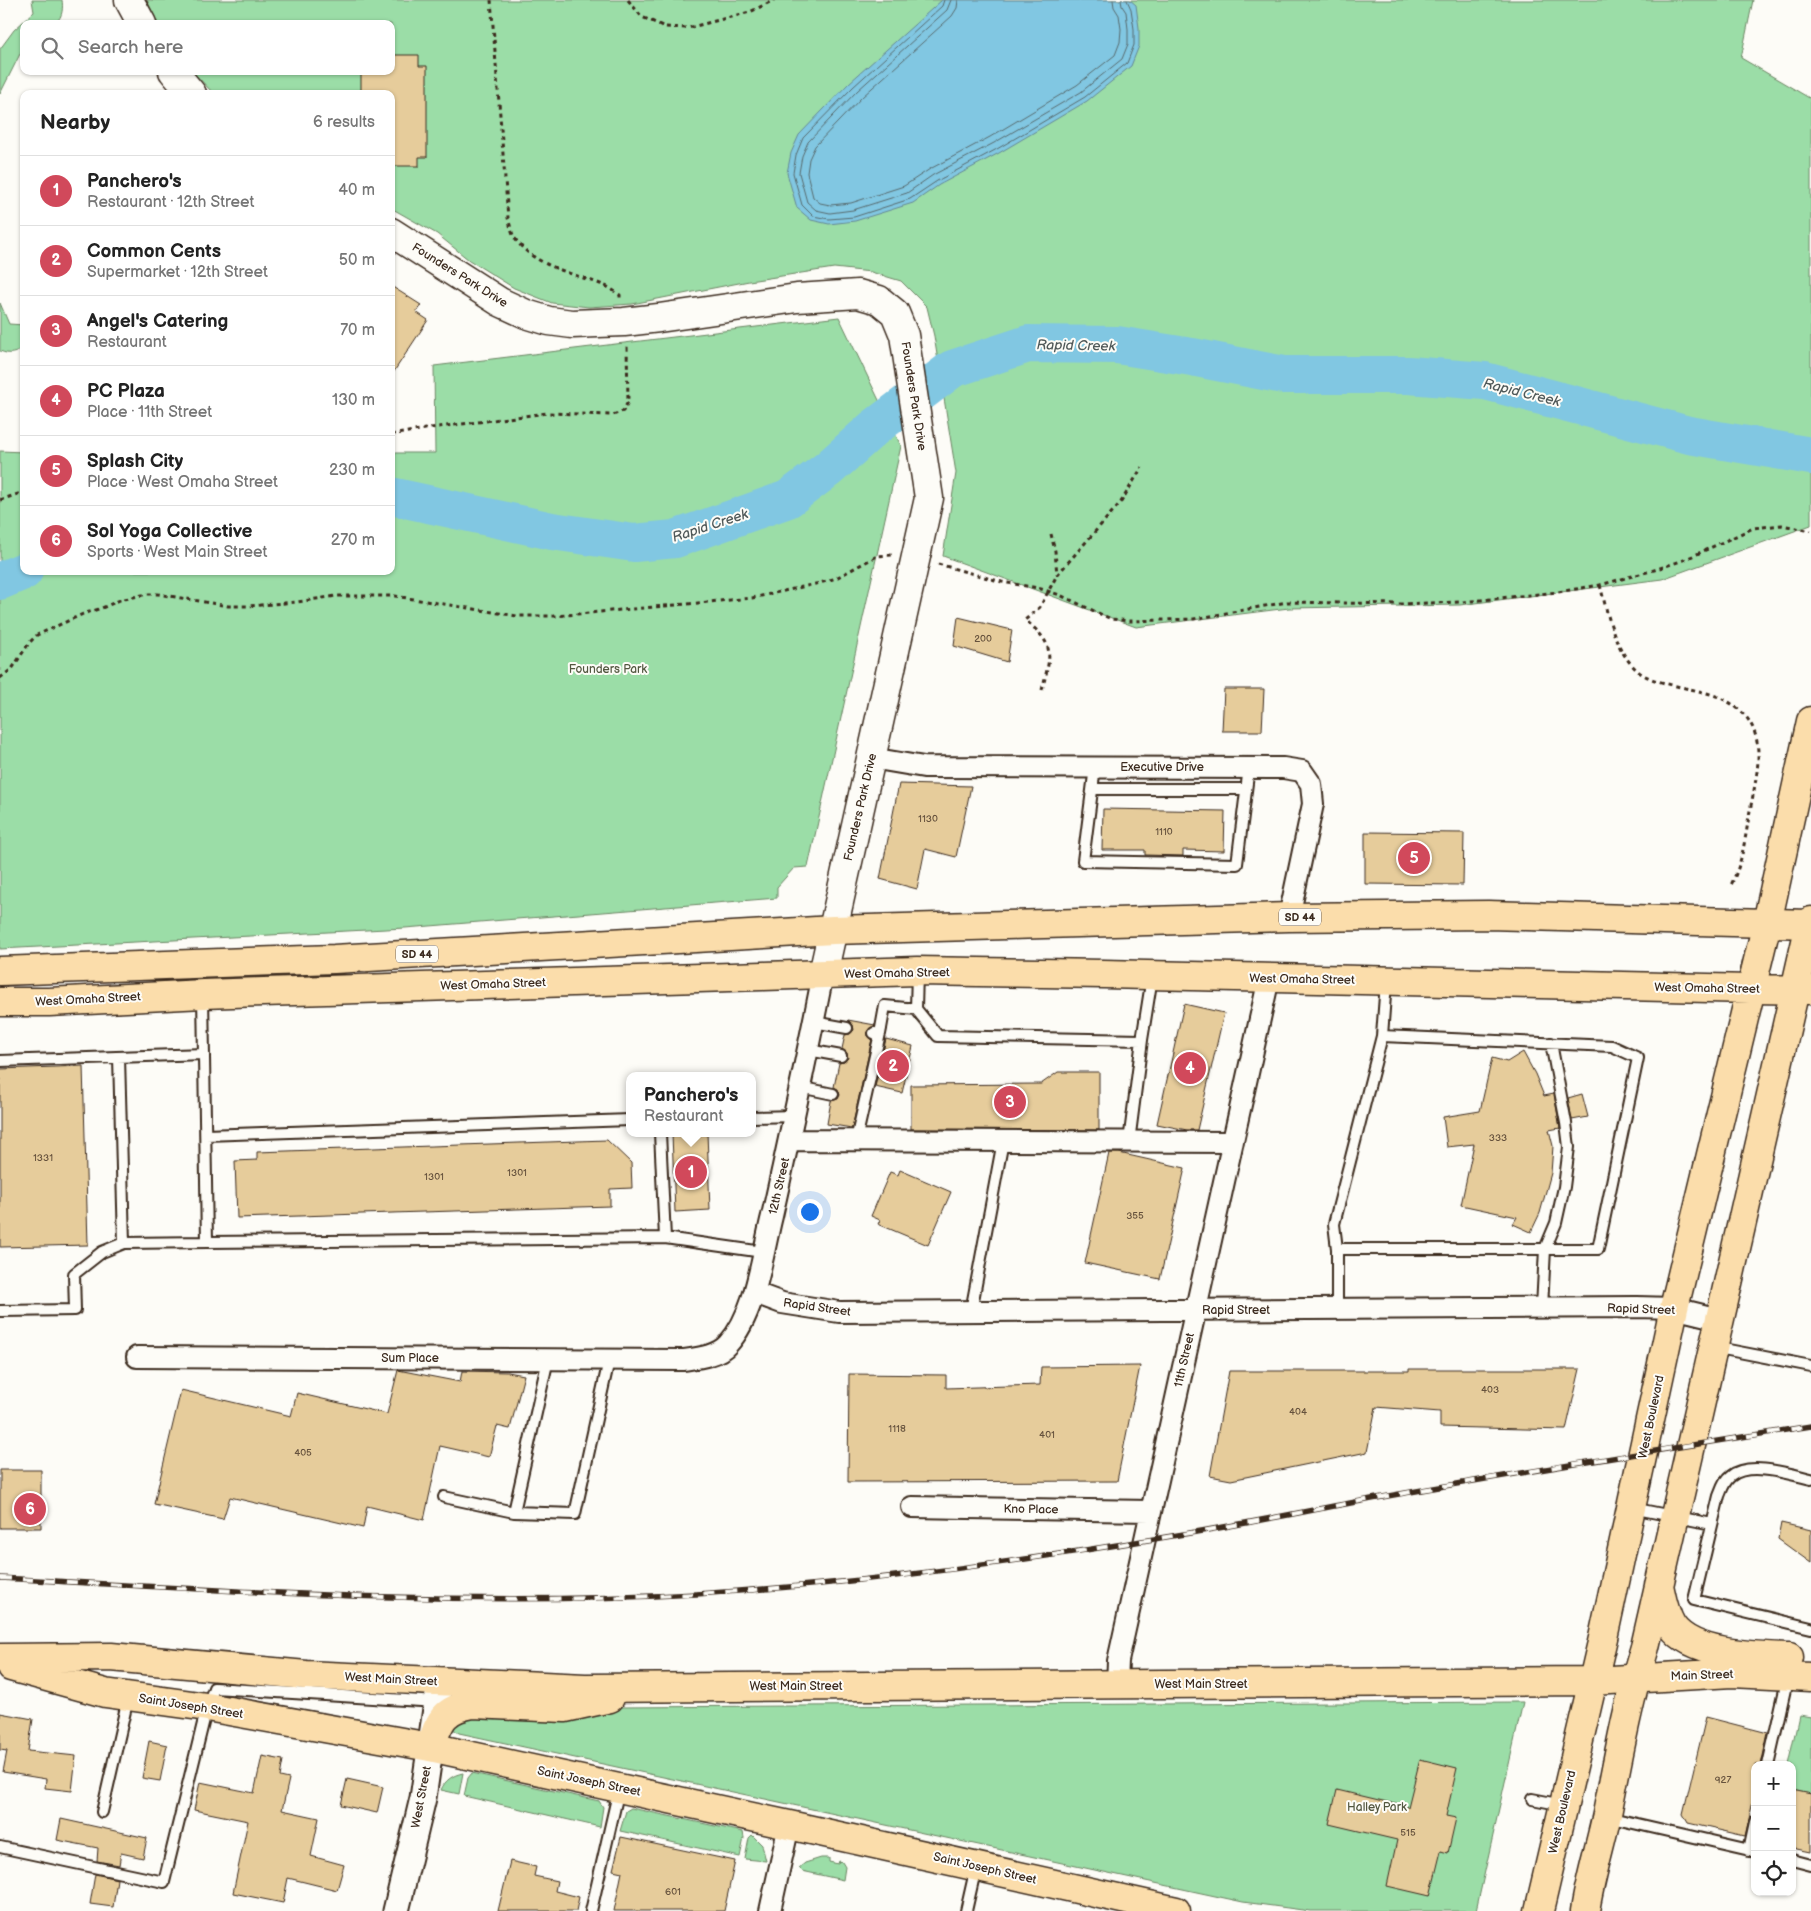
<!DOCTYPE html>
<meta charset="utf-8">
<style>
:root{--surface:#fff;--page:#f6f6f6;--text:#222;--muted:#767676;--line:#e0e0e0;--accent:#d1495b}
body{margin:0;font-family:"Balsamiq Sans",sans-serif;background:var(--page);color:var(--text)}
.controls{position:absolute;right:15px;bottom:15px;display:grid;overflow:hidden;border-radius:10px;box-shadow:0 1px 4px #0004}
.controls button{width:45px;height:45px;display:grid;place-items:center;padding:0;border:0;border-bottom:1px solid var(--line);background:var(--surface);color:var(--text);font:25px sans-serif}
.you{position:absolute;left:809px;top:1211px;width:18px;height:18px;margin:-12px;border:4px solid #fff;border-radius:50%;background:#1a73e8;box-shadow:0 0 0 8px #1a73e833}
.badge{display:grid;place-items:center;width:32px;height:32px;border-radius:50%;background:var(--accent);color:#fff;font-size:16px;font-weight:700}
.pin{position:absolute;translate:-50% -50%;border:2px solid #fff;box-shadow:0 1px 5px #0006}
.popup{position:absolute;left:626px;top:1072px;width:130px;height:65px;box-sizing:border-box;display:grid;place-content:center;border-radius:10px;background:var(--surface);filter:drop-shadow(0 1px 4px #0005);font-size:16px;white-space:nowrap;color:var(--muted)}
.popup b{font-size:19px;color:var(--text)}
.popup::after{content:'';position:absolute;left:50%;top:100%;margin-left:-10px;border:10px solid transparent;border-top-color:var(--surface)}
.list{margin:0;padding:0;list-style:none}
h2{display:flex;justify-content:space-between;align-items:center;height:65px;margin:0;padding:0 20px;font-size:21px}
h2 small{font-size:16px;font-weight:400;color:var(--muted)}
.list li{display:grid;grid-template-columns:32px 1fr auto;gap:15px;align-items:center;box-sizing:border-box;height:70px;padding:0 20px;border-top:1px solid var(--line)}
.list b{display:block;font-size:19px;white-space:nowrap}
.list p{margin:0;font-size:16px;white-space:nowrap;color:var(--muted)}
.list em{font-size:16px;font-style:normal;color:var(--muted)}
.icon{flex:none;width:28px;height:28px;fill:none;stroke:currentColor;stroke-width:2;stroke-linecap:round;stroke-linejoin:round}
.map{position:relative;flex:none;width:1811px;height:1911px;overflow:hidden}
.search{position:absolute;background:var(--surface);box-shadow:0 1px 4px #0004;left:20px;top:20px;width:375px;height:55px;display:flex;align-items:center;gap:12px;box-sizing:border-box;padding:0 18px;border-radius:10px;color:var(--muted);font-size:19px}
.panel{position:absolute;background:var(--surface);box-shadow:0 1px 4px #0004;left:20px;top:90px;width:375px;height:485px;border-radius:10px}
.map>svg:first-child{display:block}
</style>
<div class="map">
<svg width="1811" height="1911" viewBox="0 0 1811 1911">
<rect width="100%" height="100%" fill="#fdfcf7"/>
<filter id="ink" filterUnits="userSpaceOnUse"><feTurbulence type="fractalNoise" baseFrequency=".02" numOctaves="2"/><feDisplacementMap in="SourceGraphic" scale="10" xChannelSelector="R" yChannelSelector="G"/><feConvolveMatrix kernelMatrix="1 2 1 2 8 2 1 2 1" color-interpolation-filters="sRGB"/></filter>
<g filter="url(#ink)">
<path fill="#9bdda7" stroke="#6b8462" d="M 32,0 L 62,0 C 63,7 63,17 56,22 L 43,20 L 40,24 L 24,24 L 24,46 L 0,94 L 0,49 L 14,30 L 34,12 Z
M 147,0 L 1753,0 L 1741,58 L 1811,99 L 1811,525 L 1662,579 L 1460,605 L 1289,608 L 1136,627 L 943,556 L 956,473 L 934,336 L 927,307 L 901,281 L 871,272 L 834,268 L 749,281 L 632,304 L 589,307 L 552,303 L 514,288 L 469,260 L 437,234 L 391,208 L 391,94 L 214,94 L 192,71 L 391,71 L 391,24 L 158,24 Z
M 0,303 L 9,324 L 24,325 L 24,347 C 16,354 9,355 0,351 Z
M 839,317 L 901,446 L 808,867 L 794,868 L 777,887 L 777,898 L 405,928 L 0,949 L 0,451 L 24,452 L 24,571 L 391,571 L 391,453 L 435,453 L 434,366 Z
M 1523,1702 L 1476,1911 L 1310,1911 L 1243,1902 L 459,1733 L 453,1729 L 453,1717 L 618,1707 Z
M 1799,1715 L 1811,1717 L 1811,1794 L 1792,1790 L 1792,1765 L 1788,1765 Z
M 463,1773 L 459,1794 L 441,1790 C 445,1780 453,1775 463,1773 Z
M 472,1773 L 599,1801 L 603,1807 L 600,1827 L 464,1796 L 468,1778 Z
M 631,1808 L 743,1832 L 744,1838 L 740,1857 L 620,1831 L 626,1811 Z
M 752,1835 L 762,1845 L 766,1861 L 745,1859 L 749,1838 Z
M 821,1858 L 829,1858 L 829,1862 L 838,1864 L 839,1861 L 842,1862 L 845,1867 L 843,1880 L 802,1871 L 799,1868 L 805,1863 Z"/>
<path fill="#81c7e2" stroke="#658894" d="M 942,0 L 1130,0 L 1136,5 L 1139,28 L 1139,46 L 1131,66 L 1087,101 L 999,153 L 939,185 L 913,203 L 855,221 L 829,224 L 811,220 L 797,208 L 787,173 L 791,153 L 799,135 L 849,83 Z"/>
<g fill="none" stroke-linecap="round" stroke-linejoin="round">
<path stroke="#57696c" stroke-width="1" d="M 944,0 L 942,6 L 853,87 L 803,138 L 796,155 L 793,173 L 802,205 L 813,216 L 829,219 L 854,217 L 910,199 L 937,181 L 997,149 L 1085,97 L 1127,63 L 1134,45 L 1134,29 L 1131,9 L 1127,0
M 951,0 L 947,10 L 857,91 L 808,142 L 802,156 L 799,173 L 807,202 L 816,210 L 830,213 L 853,210 L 907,193 L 933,175 L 994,143 L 1081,92 L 1122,59 L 1128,44 L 1128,29 L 1126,12 L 1122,6 L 1121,0
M 958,0 L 957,8 L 952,16 L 862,97 L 815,146 L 809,159 L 807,173 L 813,197 L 820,203 L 830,205 L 851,203 L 904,186 L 930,169 L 990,137 L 1077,85 L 1115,55 L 1120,42 L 1121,29 L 1119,15 L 1114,7 L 1113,0"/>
<path stroke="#81c7e2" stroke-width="38" d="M 391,496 L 552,531 L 634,543 L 675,539 L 788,499 L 828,469 L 874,428 L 952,369 L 1028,344 L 1117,345 L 1192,357 L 1284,375 L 1408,375 L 1485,381 L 1689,435 L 1811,456
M 0,581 L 24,571"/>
</g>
<path fill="#e6cc9b" stroke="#3b2a1e" d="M 391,55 L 419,55 L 419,66 L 427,66 L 427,157 L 419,157 L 419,166 L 391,166 L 391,94 L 361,94 L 361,71 L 391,71 Z
M 391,286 L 421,305 L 416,312 L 428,320 L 391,376 Z
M 958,617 L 1012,630 L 1007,662 L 954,646 Z
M 1224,689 L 1264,689 L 1262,731 L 1222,731 Z
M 899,784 L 971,786 L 956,857 L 925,849 L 917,889 L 880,879 Z
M 1103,809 L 1225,811 L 1224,851 L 1183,850 L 1183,856 L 1145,855 L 1145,850 L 1102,850 Z
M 1365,832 L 1464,833 L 1463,885 L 1365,884 Z
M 1184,1004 L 1224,1013 L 1197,1130 L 1187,1130 L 1157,1124 Z
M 848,1020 L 875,1025 L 867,1031 L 868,1036 L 872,1039 L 852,1128 L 827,1124 L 831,1101 L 838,1099 L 840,1095 L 838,1089 L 834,1087 L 839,1063 L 844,1062 L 848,1058 L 847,1053 L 842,1049 L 845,1035 L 850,1034 L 854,1030 L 853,1025 Z
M 886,1039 L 913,1046 L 902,1093 L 875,1087 Z
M 1523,1052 L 1535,1074 L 1544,1096 L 1554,1094 L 1560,1128 L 1549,1130 L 1553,1146 L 1551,1173 L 1540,1213 L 1531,1232 L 1513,1224 L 1517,1217 L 1461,1205 L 1474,1144 L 1447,1147 L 1443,1117 L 1480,1111 L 1492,1058 L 1507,1062 Z
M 83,1066 L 88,1245 L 0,1247 L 0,1069 Z
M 1058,1072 L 1099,1072 L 1099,1130 L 911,1129 L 911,1085 L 1041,1084 Z
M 1582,1094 L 1588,1117 L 1572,1120 L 1568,1098 Z
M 707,1133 L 710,1210 L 675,1212 L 672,1134 Z
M 607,1140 L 631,1163 L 632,1188 L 610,1189 L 610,1206 L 237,1218 L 235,1161 L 257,1160 L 257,1152 Z
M 1109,1153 L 1119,1153 L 1185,1168 L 1160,1279 L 1085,1263 Z
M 900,1170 L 951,1192 L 928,1245 L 878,1224 L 880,1220 L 871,1216 L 890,1172 L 898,1175 Z
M 1140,1366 L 1117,1481 L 848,1482 L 849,1374 L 946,1375 L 946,1388 L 1040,1385 L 1041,1367 Z
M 1409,1369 L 1580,1369 L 1566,1430 L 1440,1427 L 1440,1412 L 1376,1407 L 1367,1452 L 1231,1480 L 1210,1476 L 1229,1371 L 1409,1371 Z
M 398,1370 L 460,1382 L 462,1371 L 508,1372 L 524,1375 L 510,1429 L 497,1426 L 489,1457 L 440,1446 L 424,1520 L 367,1506 L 363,1528 L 230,1497 L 223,1519 L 154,1504 L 181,1390 L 291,1416 L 297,1393 L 387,1414 Z
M 0,1470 L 41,1470 L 41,1528 L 0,1528 Z
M 1781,1523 L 1811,1530 L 1811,1563 L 1778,1539 Z
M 0,1713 L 33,1719 L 28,1751 L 76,1756 L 72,1791 L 45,1788 L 46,1779 L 3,1772 L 7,1751 L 0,1750 Z
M 1706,1717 L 1768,1733 L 1761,1765 L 1755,1765 L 1755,1793 L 1745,1836 L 1688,1823 L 1683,1814 Z
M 149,1741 L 167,1745 L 160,1781 L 142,1778 Z
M 262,1756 L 283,1760 L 280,1777 L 289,1779 L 282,1810 L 319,1818 L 311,1856 L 344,1865 L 337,1890 L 288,1878 L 283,1903 L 233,1893 L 248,1821 L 194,1810 L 200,1782 L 254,1793 Z
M 1420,1759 L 1457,1768 L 1446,1816 L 1456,1818 L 1448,1853 L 1441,1851 L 1430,1896 L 1387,1886 L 1397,1840 L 1329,1824 L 1337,1790 L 1408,1807 Z
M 347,1779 L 383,1787 L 377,1813 L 341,1805 Z
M 1792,1790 L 1811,1794 L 1811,1852 L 1792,1848 Z
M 61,1819 L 147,1838 L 143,1858 L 121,1853 L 119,1865 L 97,1861 L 98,1848 L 57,1840 Z
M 621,1837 L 735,1861 L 724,1911 L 614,1911 L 622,1872 L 613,1870 Z
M 510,1861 L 536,1867 L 534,1876 L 557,1881 L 555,1891 L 579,1897 L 576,1911 L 498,1911 Z
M 95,1874 L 117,1879 L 113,1907 L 90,1904 Z"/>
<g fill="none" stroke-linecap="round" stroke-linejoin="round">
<defs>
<path id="service" d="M 1095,767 L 1083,861 L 1237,864 L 1249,767
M 1093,789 L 1246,789
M 203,995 L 207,1242 L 665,1238 L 763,1252
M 909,1008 L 916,1009 L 917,972
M 814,1022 L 847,1028
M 874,1033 L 880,1034 L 885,1006 L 916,1009 L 938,1036 L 1142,1040 L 1152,977
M 1382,1036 L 1334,1224 L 1337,1249 L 1598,1249 L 1638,1058 L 1612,1046 L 1382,1036 L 1386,982
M 808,1050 L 841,1056
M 119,1057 L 124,1243 L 207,1242
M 0,1061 L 204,1054
M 800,1087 L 833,1094
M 752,1117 L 794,1116
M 660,1133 L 665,1238
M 206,1135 L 630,1120
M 856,1140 L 881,1029
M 1129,1142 L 1142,1040
M 1337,1249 L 1337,1309
M 1542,1308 L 1545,1249 L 1556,1223 L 1564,1187 L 1569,1147 L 1566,1123 L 1551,1043
M 0,1311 L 75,1310 L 74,1274 L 102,1252 L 124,1243
M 971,1311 L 1003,1141
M 1713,1347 L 1811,1366
M 548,1359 L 514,1512 L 575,1514 L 609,1360
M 1811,1479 C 1790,1474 1749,1461 1731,1476 C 1724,1481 1722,1489 1719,1496 L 1694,1600 L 1811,1628
M 444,1497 L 514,1512
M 1632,1508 L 1712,1524
M 1768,1765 L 1788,1676
M 1532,1799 L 1563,1805
M 102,1812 L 128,1698
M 1607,1817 L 1755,1851
M 0,1847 L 164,1882 L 207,1707 L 214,1688 L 437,1702
M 1749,1850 L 1755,1822
M 1792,1860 L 1811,1865
M 591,1911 L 619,1789
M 966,1911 L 976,1867"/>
<path id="minor" d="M 871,758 L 924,767 L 1283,768 L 1302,771 L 1311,784 L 1313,804 L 1289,917
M 789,1140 L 1233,1142
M 755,1293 L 782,1303 L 839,1312 L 1637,1307 L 1674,1308 L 1719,1319
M 137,1357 L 683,1360 C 697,1358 718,1356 728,1344 C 756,1313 762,1256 772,1216 C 790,1136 807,1055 823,974
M 912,1507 L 1150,1511
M 1117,1684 L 1118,1661 L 1269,978
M 770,1911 L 789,1825"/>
<path id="tertiary" d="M 396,1911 L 423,1798 L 440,1681"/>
<path id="secondary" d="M 129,0 L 142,24
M 173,71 L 192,94
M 391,232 L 500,302 L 526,314 L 549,321 L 572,324 L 624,322 L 659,318 L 797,298 L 858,294 L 879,300 L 895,313 L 904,335 L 929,498 L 823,974"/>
<path id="primary" d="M 0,971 L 334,959 L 833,930 L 1289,917 L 1488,915 L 1767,923
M 0,1002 L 49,1002 L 203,994 L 917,971 L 1104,974 L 1751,989 L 1674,1308 L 1603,1638 L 1539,1911
M 1659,1585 C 1662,1599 1664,1613 1672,1626 C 1692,1655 1756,1656 1789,1657
M 0,1658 L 111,1657 L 306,1675 L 585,1688 L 1593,1681 L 1732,1673 L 1811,1677
M 11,1667 L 105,1693 L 207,1707 L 430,1747 L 789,1825 L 1176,1911
M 430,1747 C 440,1720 443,1709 473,1704 L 565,1708 L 610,1698
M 1585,1911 C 1590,1878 1600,1847 1607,1814 C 1618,1758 1628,1702 1645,1647 L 1810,924"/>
<path id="trunk" d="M 1811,924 L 1767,923 L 1751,989 L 1811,990"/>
<path id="motorway" d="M 1767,923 L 1811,721
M 1810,924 L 1811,921"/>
</defs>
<use href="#service" stroke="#3b2a1e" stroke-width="14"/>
<use href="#minor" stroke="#3b2a1e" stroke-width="24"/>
<use href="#tertiary" stroke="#3b2a1e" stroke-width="29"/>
<use href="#secondary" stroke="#3b2a1e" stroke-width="31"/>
<use href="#primary" stroke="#3b2a1e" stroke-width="31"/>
<use href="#trunk" stroke="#3b2a1e" stroke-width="31"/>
<use href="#motorway" stroke="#3b2a1e" stroke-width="31"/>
<path stroke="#3b2a1e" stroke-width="3" stroke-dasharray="4 4" stroke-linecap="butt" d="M 491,0 L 508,218 C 510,224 511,231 514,237 C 532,266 573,273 603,285 C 609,287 614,291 620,295 L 620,299
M 628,0 L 642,17 L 665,27 L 688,28 L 750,12 L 774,0
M 391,435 L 431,428 L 547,413 L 613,415 L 623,411 L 628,402 L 627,345
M 0,500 L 24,492
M 1051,534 L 1055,551 L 1057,575
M 938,564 L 1002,582 L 1038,588 L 1060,595 L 1111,619 L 1129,621 L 1194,619 L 1287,602 L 1399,604 L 1462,602 L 1558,592 L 1600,585 L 1654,570 L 1684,560 L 1753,528 L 1782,525 L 1811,531
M 1600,585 C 1608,615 1614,650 1638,671 C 1655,686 1700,688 1721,698 C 1774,723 1757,771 1749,816 C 1745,840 1742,863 1731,885
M 0,678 L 12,669 L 29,643 L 37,635 L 83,614 L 102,608 L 120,600 L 147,594 L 158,594 L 228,606 L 249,606 L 297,602 L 336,596 L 395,596 L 517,616 L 556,616 L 752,598 L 820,583 L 836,578 L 877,556 L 893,555
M 1042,690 C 1051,654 1056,645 1025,620 L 1040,607 L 1057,575 L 1121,502 L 1142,467"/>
<use href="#service" stroke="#fdfcf7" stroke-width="10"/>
<use href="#minor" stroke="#fdfcf7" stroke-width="20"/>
<use href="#tertiary" stroke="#fdfcf7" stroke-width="25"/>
<use href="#secondary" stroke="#fdfcf7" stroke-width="28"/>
<use href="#primary" stroke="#fbddab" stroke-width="28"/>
<use href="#trunk" stroke="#fbddab" stroke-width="28"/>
<use href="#motorway" stroke="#fbddab" stroke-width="28"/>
<defs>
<path id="rail" d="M 0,1578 C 232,1591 464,1607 696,1594 C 858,1584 1019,1562 1178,1535 C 1245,1524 1311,1510 1377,1498 C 1521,1472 1666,1449 1811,1426"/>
</defs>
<use href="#rail" stroke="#3b2a1e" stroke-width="5.5"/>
<use href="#rail" stroke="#fdfcf7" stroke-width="4" stroke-dasharray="11" stroke-linecap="butt"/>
</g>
</g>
<g text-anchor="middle" stroke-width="4" stroke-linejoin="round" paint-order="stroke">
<g font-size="10" fill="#66523d">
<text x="983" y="642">200</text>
<text x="928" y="822">1130</text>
<text x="1164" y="835">1110</text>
<text x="1498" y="1141">333</text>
<text x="43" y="1161">1331</text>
<text x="517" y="1176">1301</text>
<text x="434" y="1180">1301</text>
<text x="1135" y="1219">355</text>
<text x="1490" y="1393">403</text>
<text x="1298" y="1415">404</text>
<text x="897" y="1432">1118</text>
<text x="1047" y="1438">401</text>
<text x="303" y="1456">405</text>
<text x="1723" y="1783">927</text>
<text x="1408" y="1836">515</text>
<text x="673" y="1895">601</text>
</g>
<g fill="#fdfcf7" stroke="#75695f" stroke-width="1">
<rect x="1279" y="908.5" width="42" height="17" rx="4"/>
<rect x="396" y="945.5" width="42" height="17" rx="4"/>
</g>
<g font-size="11" font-weight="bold" fill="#3b2a1e">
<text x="1300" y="921">SD 44</text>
<text x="417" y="958">SD 44</text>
</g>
<g font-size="12" fill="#3b2a1e" stroke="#fdfcf7">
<text transform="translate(460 275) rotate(32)" y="4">Founders Park Drive</text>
<text transform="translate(914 396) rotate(81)" y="4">Founders Park Drive</text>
<text x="1162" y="771">Executive Drive</text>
<text transform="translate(860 807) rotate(-77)" y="4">Founders Park Drive</text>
<text transform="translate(897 973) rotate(-1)" y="4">West Omaha Street</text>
<text transform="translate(1302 979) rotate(1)" y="4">West Omaha Street</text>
<text transform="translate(493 984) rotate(-2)" y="4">West Omaha Street</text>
<text transform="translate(1707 988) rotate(1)" y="4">West Omaha Street</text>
<text transform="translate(88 999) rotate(-3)" y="4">West Omaha Street</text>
<text transform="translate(779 1186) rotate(-77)" y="4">12th Street</text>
<text transform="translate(817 1307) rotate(8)" y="4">Rapid Street</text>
<text transform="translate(1641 1309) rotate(2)" y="4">Rapid Street</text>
<text x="1236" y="1314">Rapid Street</text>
<text x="410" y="1362">Sum Place</text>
<text transform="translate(1184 1360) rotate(-77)" y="4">11th Street</text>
<text transform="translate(1651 1417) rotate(-78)" y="4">West Boulevard</text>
<text transform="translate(1031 1509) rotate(1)" y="4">Kno Place</text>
<text transform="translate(1702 1675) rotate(-2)" y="4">Main Street</text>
<text transform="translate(391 1679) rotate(3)" y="4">West Main Street</text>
<text x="1201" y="1688">West Main Street</text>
<text x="796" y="1690">West Main Street</text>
<text transform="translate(191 1706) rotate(9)" y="4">Saint Joseph Street</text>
<text transform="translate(589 1781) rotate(12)" y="4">Saint Joseph Street</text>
<text transform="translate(421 1797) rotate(-79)" y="4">West Street</text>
<text transform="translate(1562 1812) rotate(-77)" y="4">West Boulevard</text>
<text transform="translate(985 1868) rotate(13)" y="4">Saint Joseph Street</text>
</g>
<g font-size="12" fill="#535740" stroke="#fdfcf7">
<text x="608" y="673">Founders Park</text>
<text x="1377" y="1811">Halley Park</text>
</g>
<g font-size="14" font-style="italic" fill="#505959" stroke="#fdfcf7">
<text transform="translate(1076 345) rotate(1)" y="5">Rapid Creek</text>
<text transform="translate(1522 392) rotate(14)" y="5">Rapid Creek</text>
<text transform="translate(710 525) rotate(-18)" y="5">Rapid Creek</text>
</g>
</g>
</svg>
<div class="controls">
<button>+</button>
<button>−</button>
<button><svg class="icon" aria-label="locate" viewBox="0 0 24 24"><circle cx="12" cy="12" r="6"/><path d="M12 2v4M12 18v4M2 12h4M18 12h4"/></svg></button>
</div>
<div class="you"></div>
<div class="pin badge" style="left:691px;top:1172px">1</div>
<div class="popup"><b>Panchero's</b>Restaurant</div>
<div class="pin badge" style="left:893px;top:1066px">2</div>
<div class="pin badge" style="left:1010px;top:1102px">3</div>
<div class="pin badge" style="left:1190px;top:1068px">4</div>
<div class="pin badge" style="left:1414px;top:858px">5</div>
<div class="pin badge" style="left:30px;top:1509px">6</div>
<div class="search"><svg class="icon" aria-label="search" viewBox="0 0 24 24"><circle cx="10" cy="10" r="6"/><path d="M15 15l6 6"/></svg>Search here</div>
<section class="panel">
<h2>Nearby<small>6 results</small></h2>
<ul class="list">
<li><span class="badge">1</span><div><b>Panchero's</b><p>Restaurant · 12th Street</p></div><em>40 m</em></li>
<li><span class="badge">2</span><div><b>Common Cents</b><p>Supermarket · 12th Street</p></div><em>50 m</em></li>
<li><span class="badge">3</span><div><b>Angel's Catering</b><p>Restaurant</p></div><em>70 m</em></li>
<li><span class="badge">4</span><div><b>PC Plaza</b><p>Place · 11th Street</p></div><em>130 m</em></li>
<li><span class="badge">5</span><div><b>Splash City</b><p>Place · West Omaha Street</p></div><em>230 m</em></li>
<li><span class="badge">6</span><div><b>Sol Yoga Collective</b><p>Sports · West Main Street</p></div><em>270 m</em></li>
</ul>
</section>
</div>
